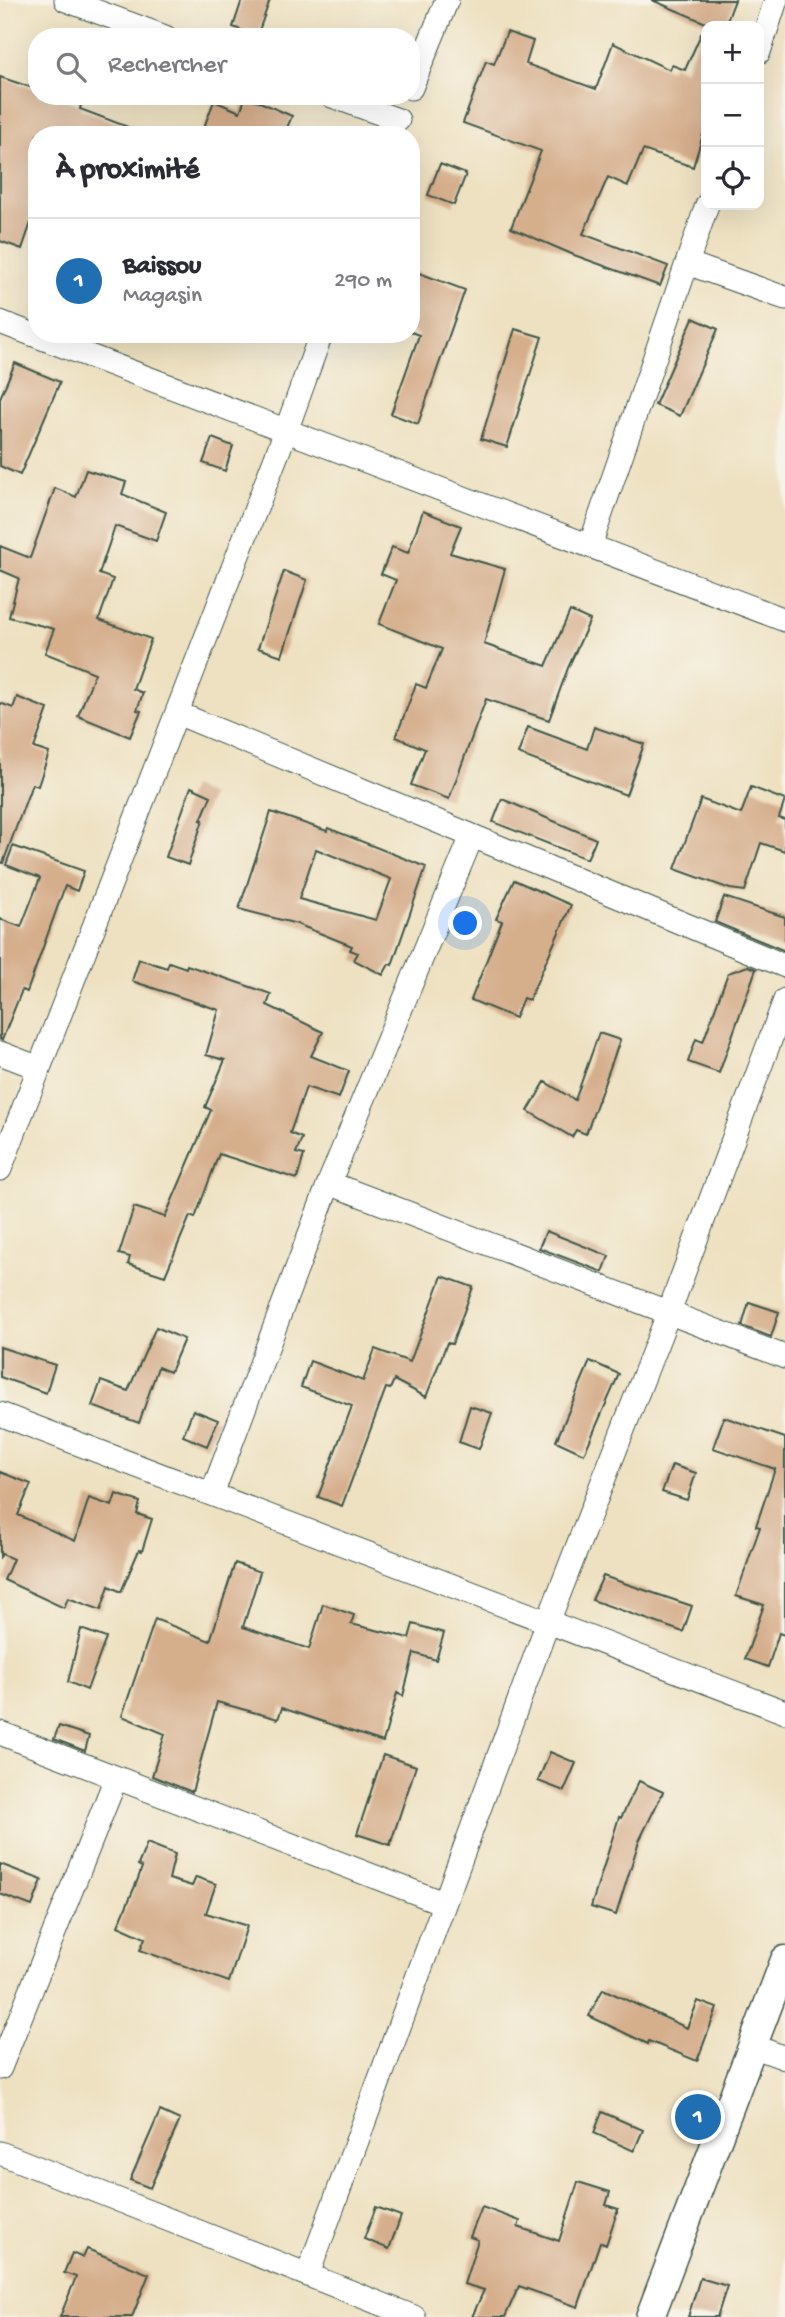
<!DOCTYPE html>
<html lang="fr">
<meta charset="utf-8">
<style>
:root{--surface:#fff;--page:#f2f2f3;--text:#2b2b33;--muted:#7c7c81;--line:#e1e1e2;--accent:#1f6fb2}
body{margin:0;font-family:"Gochi Hand",sans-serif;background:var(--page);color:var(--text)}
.controls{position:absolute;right:21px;top:21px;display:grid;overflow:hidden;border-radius:14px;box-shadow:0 7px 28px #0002}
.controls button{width:63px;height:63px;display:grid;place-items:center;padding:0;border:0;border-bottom:2px solid var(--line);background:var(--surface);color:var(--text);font:35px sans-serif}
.you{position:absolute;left:466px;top:924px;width:24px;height:24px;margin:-18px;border:5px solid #fff;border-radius:50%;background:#1a73e8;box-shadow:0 0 0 10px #1a73e833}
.badge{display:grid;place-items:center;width:46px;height:46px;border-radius:50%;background:var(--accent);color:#fff;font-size:23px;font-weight:700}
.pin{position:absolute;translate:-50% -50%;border:4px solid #fff;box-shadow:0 2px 7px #0006}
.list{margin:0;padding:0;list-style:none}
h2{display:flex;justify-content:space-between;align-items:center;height:91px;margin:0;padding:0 28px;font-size:30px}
h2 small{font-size:23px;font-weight:400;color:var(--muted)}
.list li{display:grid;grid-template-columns:46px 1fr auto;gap:21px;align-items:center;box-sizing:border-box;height:126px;padding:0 28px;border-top:2px solid var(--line)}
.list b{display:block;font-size:26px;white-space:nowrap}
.list p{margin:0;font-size:23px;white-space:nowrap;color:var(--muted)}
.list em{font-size:23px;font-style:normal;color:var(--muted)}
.icon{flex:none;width:38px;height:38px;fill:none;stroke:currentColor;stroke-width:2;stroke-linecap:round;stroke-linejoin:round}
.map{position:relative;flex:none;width:785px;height:2317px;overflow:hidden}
.search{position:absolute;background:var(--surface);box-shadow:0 7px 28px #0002;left:28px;top:28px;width:392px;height:77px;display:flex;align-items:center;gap:18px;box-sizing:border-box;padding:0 24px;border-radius:28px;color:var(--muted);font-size:26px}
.panel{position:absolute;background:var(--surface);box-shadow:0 7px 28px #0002;left:28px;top:126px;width:392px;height:217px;border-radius:28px}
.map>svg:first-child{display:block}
</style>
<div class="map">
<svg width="785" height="2317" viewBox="0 0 785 2317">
<rect width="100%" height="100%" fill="#f7f3e8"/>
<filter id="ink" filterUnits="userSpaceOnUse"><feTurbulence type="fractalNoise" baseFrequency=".0143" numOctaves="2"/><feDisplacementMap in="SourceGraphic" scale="14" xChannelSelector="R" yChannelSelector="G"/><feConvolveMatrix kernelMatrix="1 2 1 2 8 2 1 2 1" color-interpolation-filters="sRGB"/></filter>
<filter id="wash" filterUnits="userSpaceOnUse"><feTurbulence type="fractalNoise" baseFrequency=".00686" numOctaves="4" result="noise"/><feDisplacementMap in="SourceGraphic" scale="28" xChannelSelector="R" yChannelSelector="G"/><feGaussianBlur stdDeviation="1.57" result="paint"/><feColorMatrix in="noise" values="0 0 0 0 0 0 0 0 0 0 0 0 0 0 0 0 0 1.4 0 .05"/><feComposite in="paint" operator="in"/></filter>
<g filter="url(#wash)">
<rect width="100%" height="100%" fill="#eee1c1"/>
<g id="blocks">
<path fill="#d5ae8c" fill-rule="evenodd" d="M 242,0 L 270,0 L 257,36 L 233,27 Z
M 652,0 L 735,0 L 725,26 L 714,26 L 706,23 L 706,125 L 693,167 L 643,150 L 628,186 L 608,177 L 583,234 L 668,266 L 660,286 L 574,255 L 511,228 L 541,151 L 463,123 L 486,61 L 494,64 L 507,32 L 533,41 L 526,64 L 596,89 L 613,43 L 670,70 L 672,65 L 685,70 L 706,23 Z
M 0,77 L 36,89 L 37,96 L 52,96 L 81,105 L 80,109 L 144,133 L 143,135 L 37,135 L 37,205 L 22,249 L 0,241 Z
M 246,96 L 292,116 L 286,130 L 295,135 L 201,135 L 214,101 L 240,112 Z
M 440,164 L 466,174 L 454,205 L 428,195 Z
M 411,270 L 465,290 L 418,424 L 391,414 L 419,335 L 411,332 Z
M 693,318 L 718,329 L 680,416 L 655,405 Z
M 515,329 L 542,337 L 507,447 L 481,439 Z
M 15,363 L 60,382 L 20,475 L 0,466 L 0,398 Z
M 212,438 L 233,446 L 225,471 L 203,463 Z
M 86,470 L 126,482 L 122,494 L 166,512 L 156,541 L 115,526 L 99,574 L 113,579 L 99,620 L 151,639 L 133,689 L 143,693 L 137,710 L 141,711 L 130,737 L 78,716 L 95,673 L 45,653 L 54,629 L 9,617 L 19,578 L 0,570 L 0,546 L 30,558 L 55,488 L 76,497 Z
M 423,511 L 461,526 L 450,553 L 505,569 L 484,644 L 546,666 L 570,611 L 590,620 L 568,668 L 549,720 L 486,699 L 449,799 L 411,785 L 425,749 L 396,737 L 416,684 L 426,688 L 442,649 L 379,624 L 396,580 L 381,574 L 392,547 L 408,553 Z
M 284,571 L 307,580 L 282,656 L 258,648 Z
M 17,697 L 48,709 L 34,748 L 49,753 L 38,786 L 32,784 L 3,863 L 0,862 L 0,703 L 13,708 Z
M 528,727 L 587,749 L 594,727 L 644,744 L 626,795 L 518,754 Z
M 191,787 L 211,796 L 201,820 L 203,820 L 188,865 L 166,857 Z
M 751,787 L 785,800 L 779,818 L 785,820 L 785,851 L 761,843 L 745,891 L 730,889 L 675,869 L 701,799 L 741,814 Z
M 502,799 L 596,839 L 587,859 L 493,822 Z
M 271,812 L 327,831 L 328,828 L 426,867 L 392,965 L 389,964 L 383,975 L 354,960 L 358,953 L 350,950 L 352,946 L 297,924 L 239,909 ZM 316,849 L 391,879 L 376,920 L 299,899 Z
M 13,846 L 84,871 L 77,891 L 65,886 L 27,992 L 22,990 L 2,1040 L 0,1039 L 0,919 L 21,927 L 40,878 L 6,865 Z
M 514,880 L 571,905 L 529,1000 L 523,998 L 515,1018 L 471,1000 L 502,921 L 496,919 Z
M 724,897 L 785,917 L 785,951 L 715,922 Z
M 139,959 L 167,968 L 169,962 L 186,968 L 187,965 L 271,994 L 267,1005 L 323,1032 L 311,1056 L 349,1071 L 339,1098 L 306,1087 L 290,1133 L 302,1138 L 296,1153 L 304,1155 L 297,1179 L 219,1154 L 195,1218 L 190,1216 L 165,1276 L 128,1264 L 130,1257 L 119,1254 L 134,1207 L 165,1217 L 211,1110 L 205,1107 L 225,1060 L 206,1055 L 219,1010 L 132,981 Z
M 748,966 L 756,969 L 719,1073 L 688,1062 L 696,1039 L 703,1042 L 728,973 Z
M 599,1033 L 620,1040 L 586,1134 L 576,1130 L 572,1137 L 528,1111 L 545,1082 L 575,1100 Z
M 546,1231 L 609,1256 L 603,1272 L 539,1248 Z
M 442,1276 L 473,1287 L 452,1344 L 447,1343 L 426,1397 L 394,1380 L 390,1389 L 386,1388 L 342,1506 L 318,1497 L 352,1406 L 301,1387 L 310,1361 L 363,1381 L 375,1349 L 410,1362 Z
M 749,1302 L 779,1312 L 771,1337 L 742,1326 Z
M 156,1327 L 184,1339 L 170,1372 L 158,1367 L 139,1423 L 92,1406 L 101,1381 L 128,1391 Z
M 0,1347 L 55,1365 L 46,1393 L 0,1377 Z
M 590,1361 L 619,1374 L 584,1454 L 556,1441 Z
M 470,1406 L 492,1413 L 479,1449 L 459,1442 Z
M 193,1410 L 218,1420 L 207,1446 L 183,1436 Z
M 724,1417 L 785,1438 L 785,1635 L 779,1633 L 768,1667 L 745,1659 L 764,1605 L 736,1596 L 760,1527 L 756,1526 L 775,1469 L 713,1448 Z
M 672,1465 L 696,1473 L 687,1500 L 662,1492 Z
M 0,1472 L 31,1484 L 18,1515 L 75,1541 L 89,1498 L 112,1506 L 116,1494 L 140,1502 L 137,1514 L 152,1519 L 142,1551 L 139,1550 L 121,1592 L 109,1586 L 101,1610 L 68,1598 L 64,1608 L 4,1580 L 13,1559 L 2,1554 L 0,1557 Z
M 235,1563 L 260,1572 L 243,1627 L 309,1649 L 323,1604 L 354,1615 L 351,1624 L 409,1638 L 413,1624 L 444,1633 L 436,1660 L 414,1653 L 403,1696 L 397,1693 L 383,1742 L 282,1708 L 278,1719 L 217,1702 L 192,1792 L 152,1776 L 165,1734 L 122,1716 L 155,1619 L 210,1641 Z
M 603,1576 L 692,1606 L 683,1632 L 592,1600 Z
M 81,1629 L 106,1638 L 87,1690 L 68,1682 Z
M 59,1726 L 89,1736 L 85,1751 L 54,1739 Z
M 550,1752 L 576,1763 L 564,1791 L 538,1781 Z
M 383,1755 L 416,1766 L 390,1845 L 357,1834 Z
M 639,1781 L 663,1792 L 639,1841 L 616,1915 L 591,1907 L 619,1817 L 621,1818 Z
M 147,1843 L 175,1854 L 169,1879 L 192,1886 L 196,1877 L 216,1884 L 206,1913 L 247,1926 L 229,1982 L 140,1950 L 145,1938 L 118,1926 L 138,1879 L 142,1867 L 138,1865 Z
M 0,1864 L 42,1880 L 32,1906 L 0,1894 Z
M 603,1989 L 687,2028 L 698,2001 L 717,2008 L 697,2061 L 649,2041 L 648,2044 L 589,2016 Z
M 160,2111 L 180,2120 L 150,2188 L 130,2180 Z
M 602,2112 L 643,2130 L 634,2151 L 594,2133 Z
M 578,2182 L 610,2192 L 606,2205 L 618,2209 L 606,2245 L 600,2242 L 578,2307 L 519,2286 L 505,2317 L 472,2317 L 484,2290 L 464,2284 L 478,2240 L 470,2237 L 482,2207 L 520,2221 L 518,2227 L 559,2241 Z
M 376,2207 L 401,2216 L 389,2249 L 364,2239 Z
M 87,2249 L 149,2274 L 132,2317 L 60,2317 L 76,2277 L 64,2273 L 72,2253 L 83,2258 Z
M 700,2278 L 727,2286 L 717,2317 L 688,2317 Z"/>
</g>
</g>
<g filter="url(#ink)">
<use href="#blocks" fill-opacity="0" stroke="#3e5649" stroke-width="2"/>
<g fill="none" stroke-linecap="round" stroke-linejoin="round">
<defs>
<path id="minor" d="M 66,0 L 165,37
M 759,52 L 776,0
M 411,88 L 447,0
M 332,96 L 398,120
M 687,263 L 785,298
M 0,322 L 785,620
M 590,546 L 707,205
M 177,713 L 785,966
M 0,1053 L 39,1068
M 0,1169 L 286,431 L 321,334
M 329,1183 L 785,1357
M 0,1414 L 785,1712
M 212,1494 L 329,1183 L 472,836
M 0,1733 L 443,1903
M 753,2046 L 785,2058
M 0,2068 L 116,1778
M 0,2153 L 414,2317
M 308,2274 L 548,1622 L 669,1312 L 785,1000"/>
<path id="tertiary" d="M 650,2317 L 785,1960"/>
</defs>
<use href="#minor" stroke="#3e5649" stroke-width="25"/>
<use href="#tertiary" stroke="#3e5649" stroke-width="31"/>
<use href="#minor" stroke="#fff" stroke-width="23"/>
<use href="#tertiary" stroke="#fff" stroke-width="28"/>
</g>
</g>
</svg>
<div class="controls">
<button>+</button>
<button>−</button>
<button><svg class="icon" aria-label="locate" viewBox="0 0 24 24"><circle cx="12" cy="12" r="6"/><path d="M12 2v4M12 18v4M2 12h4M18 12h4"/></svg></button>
</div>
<div class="you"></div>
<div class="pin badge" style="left:698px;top:2117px">1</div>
<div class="search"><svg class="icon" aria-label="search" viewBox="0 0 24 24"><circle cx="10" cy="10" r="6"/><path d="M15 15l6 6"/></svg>Rechercher</div>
<section class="panel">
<h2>À proximité<small></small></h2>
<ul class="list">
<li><span class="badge">1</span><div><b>Baissou</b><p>Magasin</p></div><em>290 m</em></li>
</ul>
</section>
</div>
